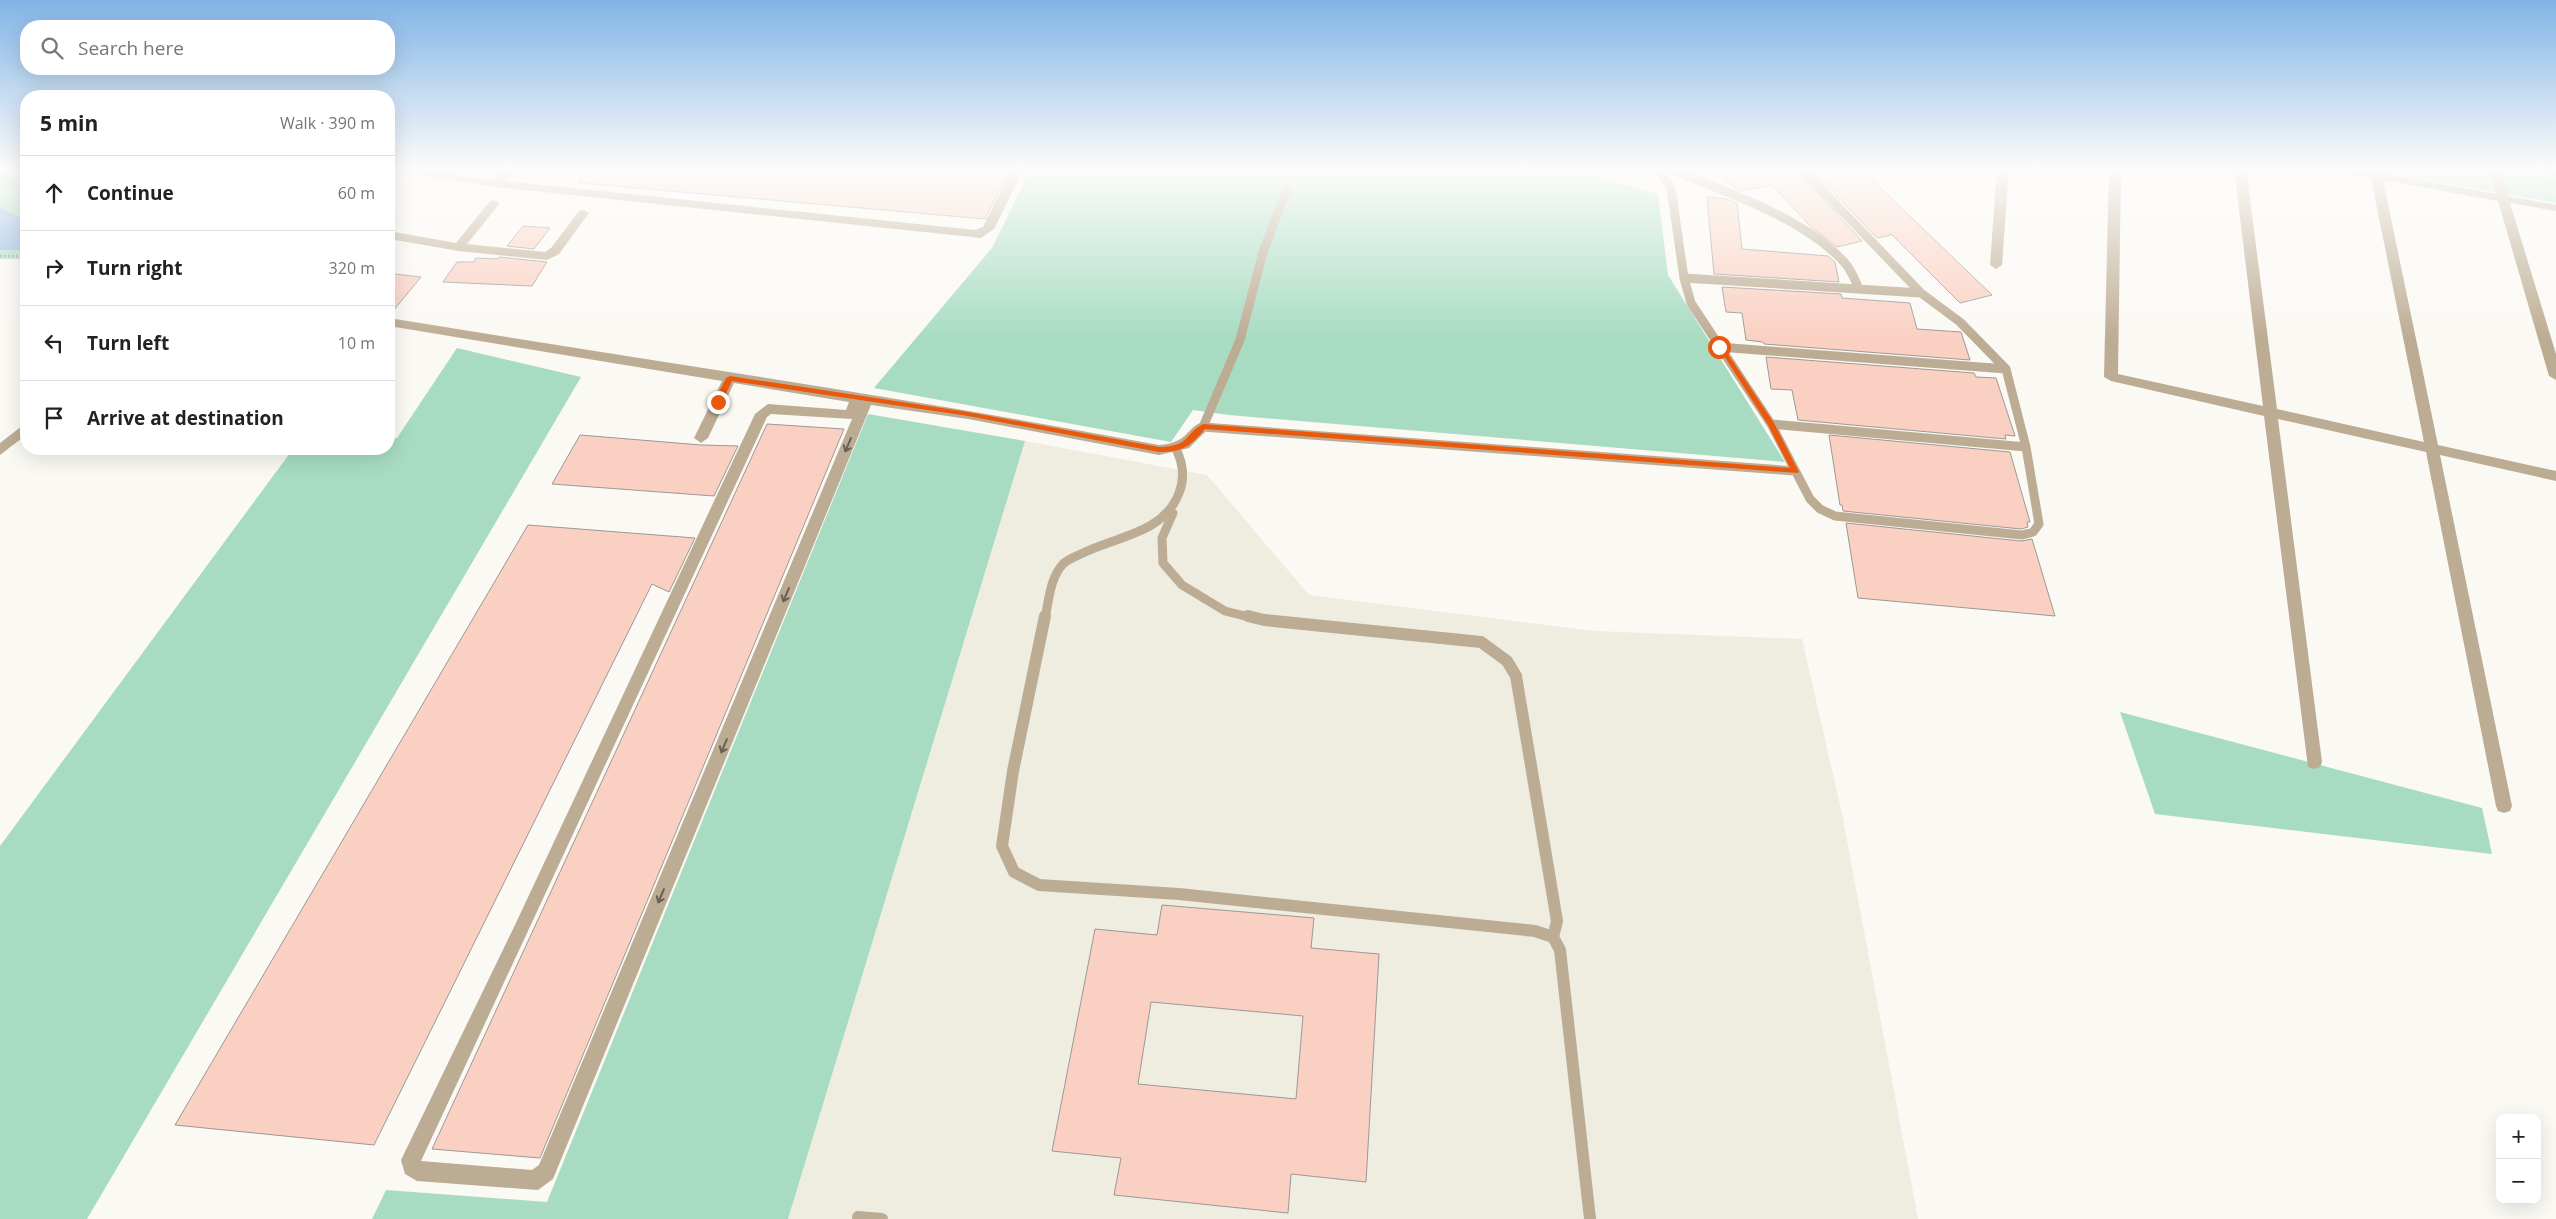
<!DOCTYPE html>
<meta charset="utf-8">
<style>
:root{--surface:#fff;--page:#f2f2f2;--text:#222;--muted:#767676;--line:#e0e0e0}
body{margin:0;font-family:"Open Sans",sans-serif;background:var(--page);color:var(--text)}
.controls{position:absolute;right:15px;bottom:15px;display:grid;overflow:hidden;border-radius:10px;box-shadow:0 5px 20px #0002}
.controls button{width:45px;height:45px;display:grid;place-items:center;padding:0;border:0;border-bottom:1px solid var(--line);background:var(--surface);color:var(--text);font:25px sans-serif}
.stop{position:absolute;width:15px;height:15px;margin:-11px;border:4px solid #ea580c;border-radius:50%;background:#fff}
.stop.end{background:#ea580c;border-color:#fff;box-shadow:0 1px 5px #0008}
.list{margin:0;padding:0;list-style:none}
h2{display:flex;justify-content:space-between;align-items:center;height:65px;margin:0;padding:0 20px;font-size:21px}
h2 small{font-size:16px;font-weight:400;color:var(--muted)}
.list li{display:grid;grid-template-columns:32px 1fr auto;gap:15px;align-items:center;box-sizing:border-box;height:75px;padding:0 20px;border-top:1px solid var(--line)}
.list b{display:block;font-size:19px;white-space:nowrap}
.list em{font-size:16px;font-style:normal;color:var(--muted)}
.icon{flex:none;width:28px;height:28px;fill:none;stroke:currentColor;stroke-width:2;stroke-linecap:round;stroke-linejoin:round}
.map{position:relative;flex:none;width:2556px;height:1219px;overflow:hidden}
.search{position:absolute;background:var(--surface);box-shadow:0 5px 20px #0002;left:20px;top:20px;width:375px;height:55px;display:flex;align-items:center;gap:12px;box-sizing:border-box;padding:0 18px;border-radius:20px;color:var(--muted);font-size:19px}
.panel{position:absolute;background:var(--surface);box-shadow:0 5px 20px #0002;left:20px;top:90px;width:375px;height:365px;border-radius:20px}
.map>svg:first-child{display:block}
</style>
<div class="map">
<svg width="2556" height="1219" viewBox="0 0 2556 1219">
<rect width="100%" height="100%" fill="#faf9f4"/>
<path fill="#efece0" d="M 1025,441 L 1207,475 L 1309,595 L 1594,631 L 1802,639 L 1842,814 L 1918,1219 L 788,1219 Z"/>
<path fill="#a7dcc2" d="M 0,168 L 26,168 L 26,220 L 0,207 Z
M 1031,168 L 1568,168 L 1658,194 L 1668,275 L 1785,462 L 1229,415 L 1193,410 L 1171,442 L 874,388 L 992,248 Z
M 2360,168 L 2497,168 L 2556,178 L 2556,203 Z
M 0,250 L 26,250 L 26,259 L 0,259 Z
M 457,348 L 581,377 L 87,1219 L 0,1219 L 0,846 L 293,449 L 389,449 L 389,438 L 397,438 Z
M 868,414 L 1025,441 L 788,1219 L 372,1219 L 386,1190 L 547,1202 Z
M 2120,712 L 2482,808 L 2492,854 L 2155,814 Z"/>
<path fill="#88b3e4" d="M 0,207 L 26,220 L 26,250 L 0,250 Z"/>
<path fill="#fad0c2" stroke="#9d9896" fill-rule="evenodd" d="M 580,168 L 1010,168 L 985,219 L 580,183 Z
M 1716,168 L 1795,168 L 1862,241 L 1837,247 L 1812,228 L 1772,185 L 1741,191 L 1734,188 Z
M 1810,168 L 1860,168 L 1992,295 L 1960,303 L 1890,233 L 1891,235 L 1877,238 Z
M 1707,197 L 1727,199 L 1737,203 L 1742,249 L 1828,256 L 1835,262 L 1839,282 L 1714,274 Z
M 523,226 L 550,228 L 534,249 L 507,246 Z
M 499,257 L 547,262 L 532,286 L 443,282 L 457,262 L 474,262 L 476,258 L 497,259 Z
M 394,274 L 421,277 L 389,316 L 389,281 Z
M 1722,287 L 1841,294 L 1842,298 L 1910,303 L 1917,329 L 1961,332 L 1970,360 L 1764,344 L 1763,342 L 1746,340 L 1742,313 L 1726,312 Z
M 1766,357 L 1974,373 L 1976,377 L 1996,378 L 2015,436 L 2005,435 L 2006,439 L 1798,420 L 1792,390 L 1771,389 Z
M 767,424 L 844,429 L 540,1158 L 432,1149 Z
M 580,435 L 701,445 L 738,446 L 714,496 L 552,484 Z
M 1829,435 L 2010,452 L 2030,522 L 2027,522 L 2028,527 L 2021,529 L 1843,511 L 1842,505 L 1840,505 Z
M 1846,523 L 2021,541 L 2032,539 L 2055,616 L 1858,598 Z
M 528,525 L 695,538 L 669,592 L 652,584 L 374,1145 L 175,1125 Z
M 1162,905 L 1314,918 L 1311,948 L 1379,954 L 1366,1182 L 1291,1174 L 1288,1213 L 1114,1195 L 1121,1158 L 1052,1151 L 1095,929 L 1157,935 ZM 1151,1002 L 1303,1016 L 1296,1099 L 1138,1084 Z"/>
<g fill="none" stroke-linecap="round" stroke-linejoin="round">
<path stroke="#9c9b97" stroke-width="2.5" stroke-dasharray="2 2" stroke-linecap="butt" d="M 0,169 L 16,186 L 26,190
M 0,256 L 26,256"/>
<path stroke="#bdac94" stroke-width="9" d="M 1658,168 L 1671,188 L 1684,278 L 1691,303 L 1771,424 L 1810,499 L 1820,509 L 1835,516 L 2022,535 L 2033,532 L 2039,524 L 2026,447 L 2006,369 L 1960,322 L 1921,293 L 1801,168
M 1668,168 C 1724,192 1802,216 1844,262 C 1851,269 1855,280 1859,289
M 1286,191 L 1263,252 L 1240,340 L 1203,427 L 1795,471
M 1684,278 L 1921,293
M 1719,347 L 2006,369
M 1771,424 L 2026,447
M 1173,513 L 1162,538 L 1163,563 L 1182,585 L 1225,611 L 1253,618
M 1045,618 C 1049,600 1050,578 1063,564 C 1068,559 1077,556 1083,553 C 1118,536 1164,533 1179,493 C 1185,478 1183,463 1176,449"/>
<path stroke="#bdac94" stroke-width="12" d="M 1045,616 L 1013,771 L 1002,846 L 1014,872 L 1039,885 L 1179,894 L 1535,931 L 1553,937 L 1560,950 L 1590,1219
M 1248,616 L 1264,620 L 1481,642 L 1507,661 L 1516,676 L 1557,921 L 1553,937
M 858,1217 L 882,1219"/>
<path fill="#bdac94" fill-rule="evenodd" d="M 389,168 L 416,168 L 493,180 L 505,168 L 516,168 L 505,181 L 975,230 L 983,227 L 1012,168 L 1024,168 L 994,229 L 981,238 L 496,187 L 393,171 Z
M 1997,168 L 2009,168 L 2002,265 L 1996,269 L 1990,265 Z
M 2109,168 L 2121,168 L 2118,374 L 2263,406 L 2234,168 L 2246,168 L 2277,409 L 2424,442 L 2371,178 L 2333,171 L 2328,168 L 2353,168 L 2370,171 L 2369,168 L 2381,168 L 2382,173 L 2496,194 L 2488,168 L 2500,168 L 2508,196 L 2556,205 L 2556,211 L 2510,203 L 2556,354 L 2556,380 L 2549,376 L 2498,201 L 2383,180 L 2438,445 L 2556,471 L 2556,481 L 2440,455 L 2512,806 L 2510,811 L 2504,813 L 2498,811 L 2496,806 L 2426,452 L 2278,419 L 2322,762 L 2320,767 L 2314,769 L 2308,767 L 2264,416 L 2111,381 L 2104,377 Z
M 2519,168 L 2556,171 L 2556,177 Z
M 494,200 L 500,203 L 467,244 L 545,252 L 551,248 L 579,211 L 583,210 L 589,213 L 559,254 L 547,260 L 459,251 L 389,239 L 389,231 L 456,243 L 490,201 Z
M 389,318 C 646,360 903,397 1159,445 C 1189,443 1186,427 1203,422 L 1210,427 L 1189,448 L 1159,455 L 968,419 L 871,405 L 553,1179 L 538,1190 L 417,1181 L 405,1174 L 401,1160 L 514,927 L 755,414 L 768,404 L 846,410 L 849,402 L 734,383 L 708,438 L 701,443 L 694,438 L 722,381 L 389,326 ZM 771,414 L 852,419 L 539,1165 L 532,1170 L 421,1161 L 767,417 Z
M 26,423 L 26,435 L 0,455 L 0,443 Z"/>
</g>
<defs><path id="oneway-shaft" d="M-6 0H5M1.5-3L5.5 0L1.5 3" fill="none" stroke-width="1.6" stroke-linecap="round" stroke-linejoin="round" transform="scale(1.25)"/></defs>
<g stroke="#676054">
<use href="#oneway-shaft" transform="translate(848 445) rotate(113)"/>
<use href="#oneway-shaft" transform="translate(786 595) rotate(113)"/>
<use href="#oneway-shaft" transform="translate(724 746) rotate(113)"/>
<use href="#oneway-shaft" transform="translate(661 896) rotate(113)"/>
</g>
<linearGradient id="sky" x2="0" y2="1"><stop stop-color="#81b4e6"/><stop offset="0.5" stop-color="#fdfcfa"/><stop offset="1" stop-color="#fdfcfa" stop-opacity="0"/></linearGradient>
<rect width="2556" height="339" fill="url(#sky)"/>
<path fill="#ea580c" d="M 1717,345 L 1722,345 L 1774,423 L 1799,472 L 1798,473 L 1205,429 C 1190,447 1182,452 1159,452 L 968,416 L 732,381 L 721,404 L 714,402 L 726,378 L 730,376 L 968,412 L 1159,447 C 1191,446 1183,435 1203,424 L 1790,468 L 1768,425 Z"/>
</svg>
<div class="controls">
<button>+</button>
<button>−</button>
</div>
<div class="stop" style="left:1719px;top:347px"></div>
<div class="stop end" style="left:718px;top:402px"></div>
<div class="search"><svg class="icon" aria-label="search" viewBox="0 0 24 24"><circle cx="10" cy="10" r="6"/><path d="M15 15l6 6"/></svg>Search here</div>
<section class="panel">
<h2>5 min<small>Walk · 390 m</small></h2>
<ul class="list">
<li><svg class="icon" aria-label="ahead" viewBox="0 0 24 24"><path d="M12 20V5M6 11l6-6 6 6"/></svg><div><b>Continue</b></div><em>60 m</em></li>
<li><svg class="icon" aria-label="right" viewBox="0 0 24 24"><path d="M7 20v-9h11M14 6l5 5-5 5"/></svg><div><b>Turn right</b></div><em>320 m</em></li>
<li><svg class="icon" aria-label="left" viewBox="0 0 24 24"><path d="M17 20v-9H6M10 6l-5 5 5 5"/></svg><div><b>Turn left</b></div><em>10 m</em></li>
<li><svg class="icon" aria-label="arrive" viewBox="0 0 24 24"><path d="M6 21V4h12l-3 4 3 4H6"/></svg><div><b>Arrive at destination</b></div></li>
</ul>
</section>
</div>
